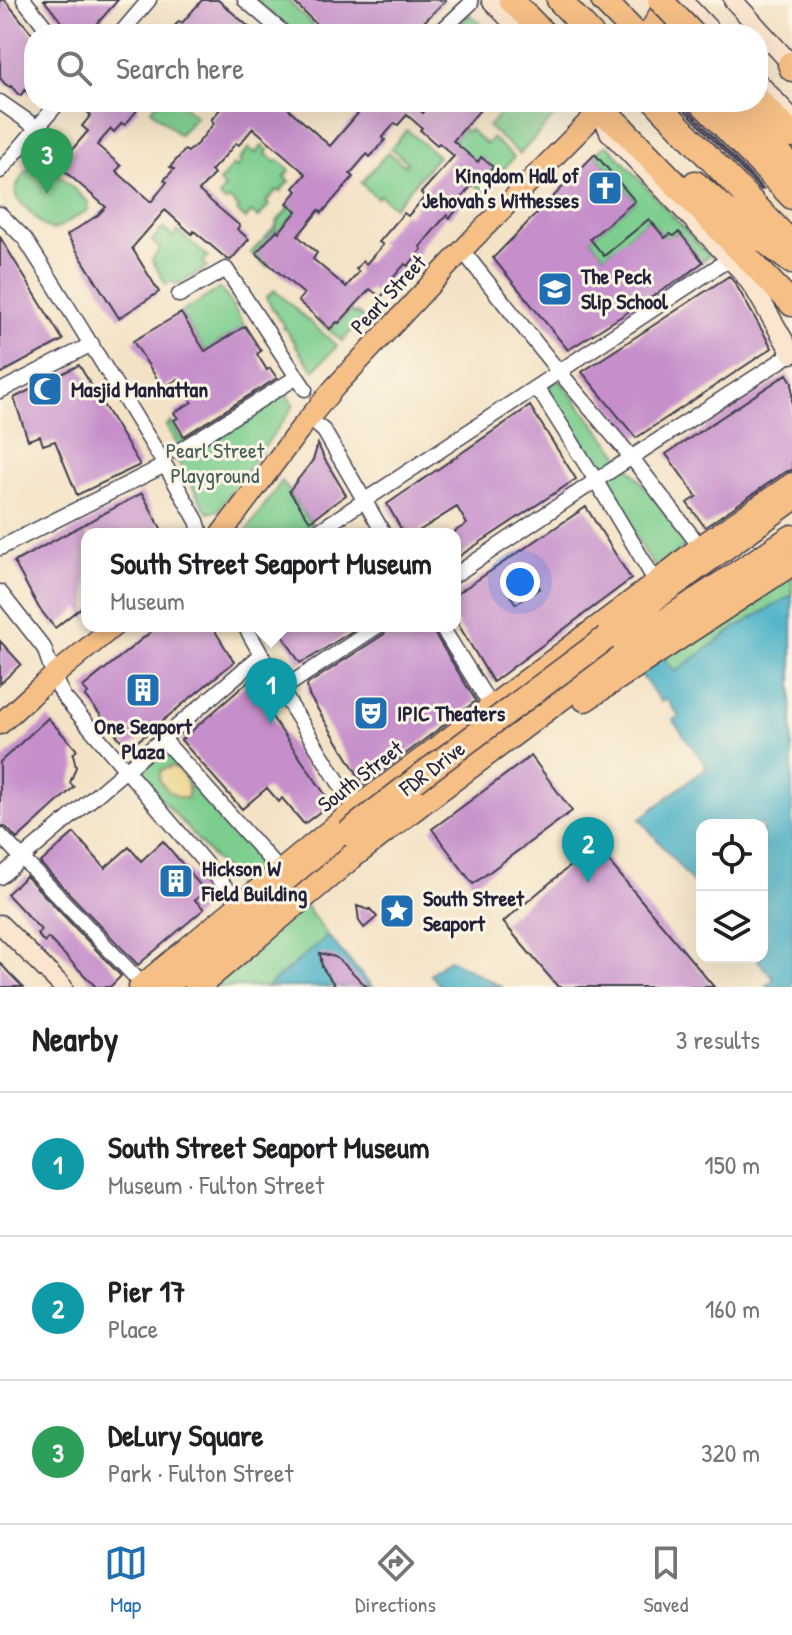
<!DOCTYPE html>
<meta charset="utf-8">
<style>
:root{--surface:#fff;--page:#f6f6f6;--text:#202124;--muted:#757577;--line:#e0e0e0;--accent:#1f6fb2}
body{margin:0;font-family:"Patrick Hand",sans-serif;background:var(--page);color:var(--text)}
.controls{position:absolute;right:24px;bottom:24px;display:grid;overflow:hidden;border-radius:16px;box-shadow:0 8px 32px #0002}
.controls button{width:72px;height:72px;display:grid;place-items:center;padding:0;border:0;border-bottom:2px solid var(--line);background:var(--surface);color:var(--text);font:40px sans-serif}
.you{position:absolute;left:520px;top:582px;width:28px;height:28px;margin:-20px;border:6px solid #fff;border-radius:50%;background:#1a73e8;box-shadow:0 0 0 12px #1a73e833}
.badge{display:grid;place-items:center;width:52px;height:52px;border-radius:50%;background:var(--accent);color:#fff;font-size:26px;font-weight:700}
.pin{position:absolute;translate:-50% -66px;filter:drop-shadow(0 2px 4px #0008)}
.pin::after{content:'';position:absolute;top:42px;width:28px;height:24px;background:inherit;clip-path:polygon(0 0,100% 0,50% 100%)}
.popup{position:absolute;left:81px;top:528px;width:380px;height:104px;box-sizing:border-box;display:grid;place-content:center;border-radius:16px;background:var(--surface);filter:drop-shadow(0 2px 6px #0005);font-size:26px;white-space:nowrap;color:var(--muted)}
.popup b{font-size:30px;color:var(--text)}
.popup::after{content:'';position:absolute;left:50%;top:100%;margin-left:-16px;border:16px solid transparent;border-top-color:var(--surface)}
.list{margin:0;padding:0;list-style:none}
h2{display:flex;justify-content:space-between;align-items:center;height:104px;margin:0;padding:0 32px;font-size:34px}
h2 small{font-size:26px;font-weight:400;color:var(--muted)}
.list li{display:grid;grid-template-columns:52px 1fr auto;gap:24px;align-items:center;box-sizing:border-box;height:144px;padding:0 32px;border-top:2px solid var(--line)}
.list b{display:block;font-size:30px;white-space:nowrap}
.list p{margin:0;font-size:26px;white-space:nowrap;color:var(--muted)}
.list em{font-size:26px;font-style:normal;color:var(--muted)}
.icon{flex:none;width:44px;height:44px;fill:none;stroke:currentColor;stroke-width:2;stroke-linecap:round;stroke-linejoin:round}
.map{position:relative;flex:none;width:792px;height:987px;overflow:hidden}
.search{position:absolute;background:var(--surface);box-shadow:0 8px 32px #0002;left:24px;right:24px;top:24px;height:88px;display:flex;align-items:center;gap:20px;box-sizing:border-box;padding:0 28px;border-radius:32px;color:var(--muted);font-size:30px}
.sheet{height:536px;background:var(--surface)}
nav{display:flex;justify-content:space-around;align-items:center;box-sizing:border-box;height:112px;border-top:2px solid var(--line);background:var(--surface);font-size:22px;color:var(--muted)}
nav a{display:grid;justify-items:center;gap:4px}
nav .on{color:var(--accent)}
.map>svg:first-child{display:block}
</style>
<div class="map">
<svg width="792" height="987" viewBox="0 0 792 987">
<rect width="100%" height="100%" fill="#fcf5e5"/>
<filter id="ink" filterUnits="userSpaceOnUse"><feTurbulence type="fractalNoise" baseFrequency=".0125" numOctaves="2"/><feDisplacementMap in="SourceGraphic" scale="16" xChannelSelector="R" yChannelSelector="G"/><feConvolveMatrix kernelMatrix="1 2 1 2 8 2 1 2 1" color-interpolation-filters="sRGB"/></filter>
<filter id="wash" filterUnits="userSpaceOnUse"><feTurbulence type="fractalNoise" baseFrequency=".006" numOctaves="4" result="noise"/><feDisplacementMap in="SourceGraphic" scale="32" xChannelSelector="R" yChannelSelector="G"/><feGaussianBlur stdDeviation="1.8" result="paint"/><feColorMatrix in="noise" values="0 0 0 0 0 0 0 0 0 0 0 0 0 0 0 0 0 1.4 0 .05"/><feComposite in="paint" operator="in"/></filter>
<g filter="url(#wash)">
<rect width="100%" height="100%" fill="#f3e2c5"/>
<path fill="#7ccd8e" stroke="#4f7864" stroke-width="2" d="M 256,0 L 287,0 L 322,34 L 295,34 Z
M 469,14 L 493,34 L 451,34 Z
M 158,102 L 179,102 L 196,117 L 179,135 L 151,110 Z
M 510,102 L 561,102 L 564,105 L 520,154 L 488,127 Z
M 463,129 L 467,132 L 469,129 L 486,144 L 492,138 L 514,157 L 483,192 L 474,184 L 482,174 L 485,177 L 491,170 L 490,165 L 481,157 L 475,162 L 451,143 Z
M 407,130 L 438,156 L 394,207 L 380,195 L 377,198 L 361,183 L 388,152 L 405,166 L 407,162 L 391,148 Z
M 262,146 L 268,150 L 266,154 L 276,162 L 279,160 L 290,170 L 284,177 L 289,181 L 280,192 L 277,190 L 266,202 L 269,205 L 258,218 L 251,212 L 246,219 L 237,211 L 239,208 L 229,199 L 225,202 L 219,196 L 225,188 L 219,182 L 233,165 L 237,168 L 241,162 L 239,160 L 249,148 L 256,153 Z
M 605,146 L 609,146 L 709,256 L 702,261 L 679,232 L 665,238 L 649,219 L 628,236 L 619,249 L 616,246 L 604,256 L 590,239 L 635,201 L 595,154 Z
M 45,157 L 51,163 L 52,169 L 88,202 L 88,210 L 54,230 C 44,228 40,222 33,215 C 29,210 23,206 19,201 C 7,187 30,168 39,158 Z
M 291,205 L 297,211 L 279,232 L 277,230 L 263,246 L 259,255 L 269,264 L 267,267 L 251,253 L 277,225 L 276,223 Z
M 163,228 L 173,237 L 178,231 L 208,257 L 203,262 L 207,268 L 176,285 L 173,281 L 166,284 L 152,260 L 160,249 L 152,241 Z
M 221,288 L 245,326 L 205,351 L 181,313 Z
M 274,290 L 337,346 L 314,370 L 300,353 L 301,352 L 296,346 L 294,340 L 292,340 L 287,330 L 283,328 L 285,327 L 281,320 L 279,320 L 274,310 L 271,308 L 272,307 L 266,298 Z
M 350,310 L 355,314 L 357,313 L 363,318 L 342,341 L 317,320 L 318,318 L 330,329 L 337,322 L 339,323 Z
M 560,381 L 685,537 L 686,544 L 684,547 L 660,564 L 653,565 L 551,397 C 548,388 550,381 560,381 Z
M 281,385 L 294,406 L 218,510 L 209,513 L 205,509 L 173,452 L 179,448 L 166,426 L 171,422 L 185,444 Z
M 282,481 L 312,525 L 299,534 L 244,534 Z
M 792,553 L 792,595 L 737,627 L 675,672 L 662,656 Z
M 164,745 L 268,866 L 245,885 L 237,885 L 137,771 L 138,767 Z
M 292,888 L 328,936 L 267,987 L 161,987 Z"/>
<path fill="#eeda9e" stroke="#887e6c" stroke-width="2" d="M 170,766 C 183,768 192,786 187,798 C 177,800 164,788 159,780 L 161,770 L 169,768 Z"/>
<path fill="#47b0c6" stroke="#346980" stroke-width="2" d="M 792,595 L 792,987 L 765,987 L 774,979 L 755,957 L 762,957 L 762,825 L 702,825 L 702,894 L 640,819 L 707,767 L 673,720 L 679,716 L 666,699 L 661,702 L 639,672 L 662,656 L 675,672 L 737,627 Z
M 328,936 L 372,987 L 267,987 Z
M 449,959 L 502,987 L 441,987 L 430,974 Z"/>
<g id="blocks">
<path fill="#c68fcb" fill-rule="evenodd" d="M 0,0 L 5,0 L 34,36 L 34,97 L 25,90 L 21,95 L 18,94 L 11,86 L 10,87 L 5,84 L 0,78 Z
M 44,0 L 118,0 L 88,34 L 71,34 Z
M 202,0 L 218,0 L 257,34 L 168,34 L 179,21 L 182,23 Z
M 292,0 L 446,0 L 412,34 L 326,34 Z
M 95,102 L 132,102 L 139,108 L 125,125 L 122,123 L 114,132 L 111,129 L 97,145 L 121,166 L 116,171 L 151,202 L 167,182 L 164,180 L 174,169 L 170,167 L 185,150 L 188,152 L 198,143 L 214,123 L 211,120 L 225,103 L 229,107 L 233,102 L 281,102 L 330,146 L 360,111 L 372,110 L 376,102 L 410,102 L 423,113 L 432,102 L 487,102 L 453,141 L 478,162 L 481,157 L 493,167 L 485,177 L 482,174 L 467,191 L 461,199 L 464,201 L 450,218 L 447,215 L 438,225 L 420,247 L 422,249 L 408,266 L 405,264 L 391,280 L 394,282 L 381,297 L 370,289 L 339,323 L 337,322 L 330,329 L 298,301 L 304,294 L 256,253 L 277,230 L 279,232 L 297,211 L 287,203 L 297,191 L 294,188 L 306,174 L 253,128 L 239,145 L 236,143 L 224,157 L 211,171 L 214,174 L 199,191 L 240,226 L 237,229 L 249,239 L 231,260 L 227,259 L 194,231 L 192,234 L 165,210 L 132,248 L 159,292 L 119,318 L 67,235 L 98,215 L 106,207 L 61,168 L 66,161 L 64,159 L 88,131 L 82,126 L 91,115 L 86,111 ZM 407,115 L 422,128 L 420,130 L 437,145 L 439,143 L 454,156 L 421,193 L 425,197 L 408,216 L 404,213 L 379,242 L 383,245 L 366,264 L 363,261 L 356,269 L 359,272 L 346,287 L 313,259 L 317,253 L 298,236 L 319,210 L 322,213 L 353,177 L 350,174 L 367,154 L 370,157 L 385,140 L 382,138 L 395,123 L 398,125 Z
M 687,106 L 690,112 L 763,189 L 761,190 L 683,108 Z
M 595,154 L 635,201 L 590,239 L 604,256 L 649,219 L 665,238 L 670,234 L 674,236 L 679,232 L 703,262 L 685,276 L 568,350 L 493,258 Z
M 0,237 L 63,340 L 0,374 Z
M 729,276 L 735,283 L 772,348 L 636,438 L 582,372 Z
M 181,313 L 205,351 L 245,326 L 261,351 L 257,354 L 267,370 L 270,368 L 277,378 L 184,436 L 174,420 L 178,418 L 174,413 L 192,402 L 178,379 L 163,388 L 133,341 Z
M 79,365 L 140,465 L 77,495 L 55,441 L 43,445 L 40,436 L 28,440 L 14,398 Z
M 787,374 L 792,382 L 792,470 L 785,472 L 705,527 L 687,503 L 697,497 L 666,454 Z
M 530,406 L 576,479 L 455,559 L 455,531 L 467,524 L 457,507 L 414,534 L 404,534 L 387,504 Z
M 318,444 L 324,458 L 346,495 L 310,521 L 289,491 L 313,460 Z
M 142,493 L 164,534 L 87,534 L 87,621 L 80,608 L 55,628 L 39,608 L 14,562 Z
M 586,507 L 631,579 L 493,682 L 455,619 L 455,595 ZM 528,570 L 540,588 L 516,604 L 504,586 Z
M 158,626 L 212,626 L 234,662 L 128,749 L 85,696 L 88,694 L 83,687 Z
M 277,626 L 360,626 L 312,657 L 300,663 Z
M 388,626 L 431,626 L 433,631 L 476,701 L 364,785 L 309,695 L 307,686 L 308,684 L 384,634 Z
M 0,641 L 21,664 L 0,684 Z
M 248,682 L 331,803 L 304,824 L 282,798 L 279,802 L 267,788 L 242,809 L 181,740 Z
M 48,718 L 77,750 L 73,754 L 76,767 L 70,783 L 74,787 L 17,839 L 7,828 L 0,825 L 0,762 Z
M 531,756 L 572,811 L 473,884 L 432,829 Z
M 74,833 L 105,868 L 129,847 L 141,861 L 163,841 L 201,886 L 201,895 L 195,900 L 204,909 L 138,965 L 40,863 Z
M 595,845 L 714,987 L 558,987 L 503,922 Z
M 26,876 L 121,976 L 110,987 L 96,987 L 48,938 L 44,942 L 37,934 L 41,930 L 7,894 Z
M 357,906 L 369,910 L 370,909 L 377,917 L 364,928 L 359,921 Z
M 320,953 L 335,957 L 344,964 L 367,987 L 336,987 L 322,967 Z
M 0,963 L 11,975 L 23,987 L 0,987 Z"/>
</g>
</g>
<g filter="url(#ink)">
<use href="#blocks" fill-opacity="0" stroke="#413f50" stroke-width="2"/>
<g fill="none" stroke-linecap="round" stroke-linejoin="round">
<defs>
<path id="street" d="M 24,0 L 51,34
M 245,0 L 285,34
M 120,34 L 149,0
M 438,34 L 471,3
M 0,102 L 36,127
M 363,102 L 366,102
M 0,171 L 59,102
M 0,214 L 25,239 L 55,286 L 165,465 L 197,521 L 201,534
M 462,250 L 551,362 L 632,458 L 705,553
M 179,295 L 226,269 L 305,389
M 534,389 L 542,395 L 590,471 L 656,582
M 0,391 L 92,344
M 309,418 L 324,431 L 384,534
M 177,452 L 297,377
M 314,534 L 720,265 L 727,262 L 733,262
M 0,548 L 165,465
M 455,575 L 595,481 L 785,358 L 789,349
M 0,592 L 44,648 L 56,682 L 64,697 L 239,903
M 245,626 L 281,690 L 346,794 L 362,803
M 441,626 L 491,706
M 281,690 L 378,626
M 163,739 L 280,871
M 0,835 L 142,984
M 0,877 L 261,655"/>
<path id="secondary" d="M 491,0 L 523,34
M 682,0 L 714,34
M 733,0 L 792,65
M 758,82 L 789,115
M 590,102 L 600,111 L 609,132 L 743,273 L 755,290 L 792,354
M 0,924 L 63,987"/>
<path id="primary" d="M 648,34 L 667,0
M 221,534 L 300,429 L 334,388 L 471,241 L 608,102
M 0,724 L 39,688 L 114,626
M 139,987 L 362,803 L 644,591 L 700,546 L 792,483"/>
<path id="highway" d="M 511,0 L 544,34
M 559,0 L 591,34
M 603,0 L 636,34
M 790,64 L 792,69
M 758,100 L 792,135
M 656,102 L 792,244
M 701,102 L 792,197
M 733,102 L 792,167
M 600,111 L 618,124 L 792,304
M 695,183 L 741,223 L 792,262
M 606,638 L 658,596 L 792,499
M 585,699 L 792,563
M 421,803 L 656,627 L 792,537
M 165,987 L 348,833
M 197,987 L 293,906"/>
</defs>
<use href="#street" stroke="#413f50" stroke-width="17"/>
<use href="#secondary" stroke="#413f50" stroke-width="21"/>
<use href="#primary" stroke="#413f50" stroke-width="23"/>
<use href="#highway" stroke="#413f50" stroke-width="27"/>
<use href="#street" stroke="#fff" stroke-width="14"/>
<use href="#secondary" stroke="#fbe5cf" stroke-width="18"/>
<use href="#primary" stroke="#f5bf86" stroke-width="20"/>
<use href="#highway" stroke="#f5bf86" stroke-width="24"/>
<defs>
<path id="highway-bridge" d="M 660,0 L 693,34
M 348,833 L 421,776 L 606,638
M 293,906 L 350,858 L 421,803"/>
</defs>
<use href="#highway-bridge" stroke="#413f50" stroke-width="27" stroke-linecap="butt"/>
<use href="#highway-bridge" stroke="#f5bf86" stroke-width="24"/>
</g>
</g>
<defs>
<symbol id="church-square" viewBox="-11 -11 22 22"><rect x="-9" y="-9" width="18" height="18" rx="4" fill="#1f6fb2" stroke="#fcf5e5"/><path d="M-1.2-6h2.4v3.5h3.3v2.4h-3.3V6h-2.4V-.1h-3.3v-2.4h3.3Z" fill="#fff"/></symbol>
<symbol id="school-square" viewBox="-11 -11 22 22"><rect x="-9" y="-9" width="18" height="18" rx="4" fill="#1f6fb2" stroke="#fcf5e5"/><path d="M0-5L7-2L0 1L-7-2ZM-4 1L0 2.5L4 1V4Q0 6-4 4Z" fill="#fff"/></symbol>
<symbol id="mosque-square" viewBox="-11 -11 22 22"><rect x="-9" y="-9" width="18" height="18" rx="4" fill="#1f6fb2" stroke="#fcf5e5"/><path d="M3.5-4.9A6 6 0 1 0 3.5 4.9A5 5 0 1 1 3.5-4.9Z" fill="#fff"/></symbol>
<symbol id="building-square" viewBox="-11 -11 22 22"><rect x="-9" y="-9" width="18" height="18" rx="4" fill="#1f6fb2" stroke="#fcf5e5"/><path d="M-4-6H4V6H1V3H-1V6H-4ZM-2.5-4.3h1.7v1.8h-1.7ZM.8-4.3h1.7v1.8H.8ZM-2.5-1h1.7V.8h-1.7ZM.8-1h1.7V.8H.8Z" fill="#fff"/></symbol>
<symbol id="theatre-square" viewBox="-11 -11 22 22"><rect x="-9" y="-9" width="18" height="18" rx="4" fill="#1f6fb2" stroke="#fcf5e5"/><path d="M-5-5.5Q0-4 5-5.5V0Q5 5 0 6Q-5 5-5 0ZM-3.3-2.5H-1v1.5H-3.3ZM1-2.5H3.3v1.5H1ZM-2.8 1Q0 5.5 2.8 1Z" fill="#fff"/></symbol>
<symbol id="sight-square" viewBox="-11 -11 22 22"><rect x="-9" y="-9" width="18" height="18" rx="4" fill="#1f6fb2" stroke="#fcf5e5"/><path d="M0-6L1.8-2.2L6-1.7L2.9 1.2L3.7 5.4L0 3.3L-3.7 5.4L-2.9 1.2L-6-1.7L-1.8-2.2Z" fill="#fff"/></symbol>
</defs>
<g fill-rule="evenodd">
<use href="#church-square" x="585" y="168" width="40" height="40"/>
<use href="#school-square" x="535" y="269" width="40" height="40"/>
<use href="#mosque-square" x="25" y="369" width="40" height="40"/>
<use href="#building-square" x="123" y="670" width="40" height="40"/>
<use href="#theatre-square" x="351" y="693" width="40" height="40"/>
<use href="#building-square" x="156" y="861" width="40" height="40"/>
<use href="#sight-square" x="377" y="891" width="40" height="40"/>
</g>
<g text-anchor="middle" stroke-width="6" stroke-linejoin="round" paint-order="stroke">
<g font-size="22" font-weight="bold" fill="#22223b" stroke="#fcf5e5" text-anchor="start">
<text x="579" y="183" text-anchor="end">Kingdom Hall of<tspan x="579" dy="25">Jehovah's Withesses</tspan></text>
<text x="581" y="284">The Peck<tspan x="581" dy="25">Slip School</tspan></text>
<text x="71" y="397">Masjid Manhattan</text>
<text x="397" y="721">IPIC Theaters</text>
<text x="143" y="734" text-anchor="middle">One Seaport<tspan x="143" dy="25">Plaza</tspan></text>
<text x="202" y="876">Hickson W<tspan x="202" dy="25">Field Building</tspan></text>
<text x="423" y="906">South Street<tspan x="423" dy="25">Seaport</tspan></text>
</g>
<g font-size="22" fill="#22223b" stroke="#fcf5e5">
<text transform="translate(388 294) rotate(-47)" y="8">Pearl Street</text>
<text transform="translate(432 768) rotate(-37)" y="8">FDR Drive</text>
<text transform="translate(360 776) rotate(-38)" y="8">South Street</text>
</g>
<g font-size="22" fill="#425e58" stroke="#fcf5e5">
<text x="215" y="458">Pearl Street<tspan x="215" dy="25">Playground</tspan></text>
</g>
</g>
</svg>
<div class="controls">
<button><svg class="icon" aria-label="locate" viewBox="0 0 24 24"><circle cx="12" cy="12" r="6"/><path d="M12 2v4M12 18v4M2 12h4M18 12h4"/></svg></button>
<button><svg class="icon" aria-label="layers" viewBox="0 0 24 24"><path d="M12 4l9 5-9 5-9-5zM3 14l9 5 9-5"/></svg></button>
</div>
<div class="you"></div>
<div class="pin badge" style="left:271px;top:724px;background:#0f9aa8">1</div>
<div class="popup"><b>South Street Seaport Museum</b>Museum</div>
<div class="pin badge" style="left:588px;top:883px;background:#0f9aa8">2</div>
<div class="pin badge" style="left:47px;top:194px;background:#2e9e5b">3</div>
<div class="search"><svg class="icon" aria-label="search" viewBox="0 0 24 24"><circle cx="10" cy="10" r="6"/><path d="M15 15l6 6"/></svg>Search here</div>
</div>
<section class="sheet">
<h2>Nearby<small>3 results</small></h2>
<ul class="list">
<li><span class="badge" style="background:#0f9aa8">1</span><div><b>South Street Seaport Museum</b><p>Museum · Fulton Street</p></div><em>150 m</em></li>
<li><span class="badge" style="background:#0f9aa8">2</span><div><b>Pier 17</b><p>Place</p></div><em>160 m</em></li>
<li><span class="badge" style="background:#2e9e5b">3</span><div><b>DeLury Square</b><p>Park · Fulton Street</p></div><em>320 m</em></li>
</ul>
</section>
<nav>
<a class="on"><svg class="icon" aria-label="map" viewBox="0 0 24 24"><path d="M3 6l6-2 6 2 6-2v14l-6 2-6-2-6 2zM9 4v14M15 6v14"/></svg>Map</a>
<a><svg class="icon" aria-label="directions" viewBox="0 0 24 24"><path d="M12 3l9 9-9 9-9-9zM9 14v-3h6M13 9l2 2-2 2"/></svg>Directions</a>
<a><svg class="icon" aria-label="saved" viewBox="0 0 24 24"><path d="M7 4h10v16l-5-4-5 4z"/></svg>Saved</a>
</nav>
